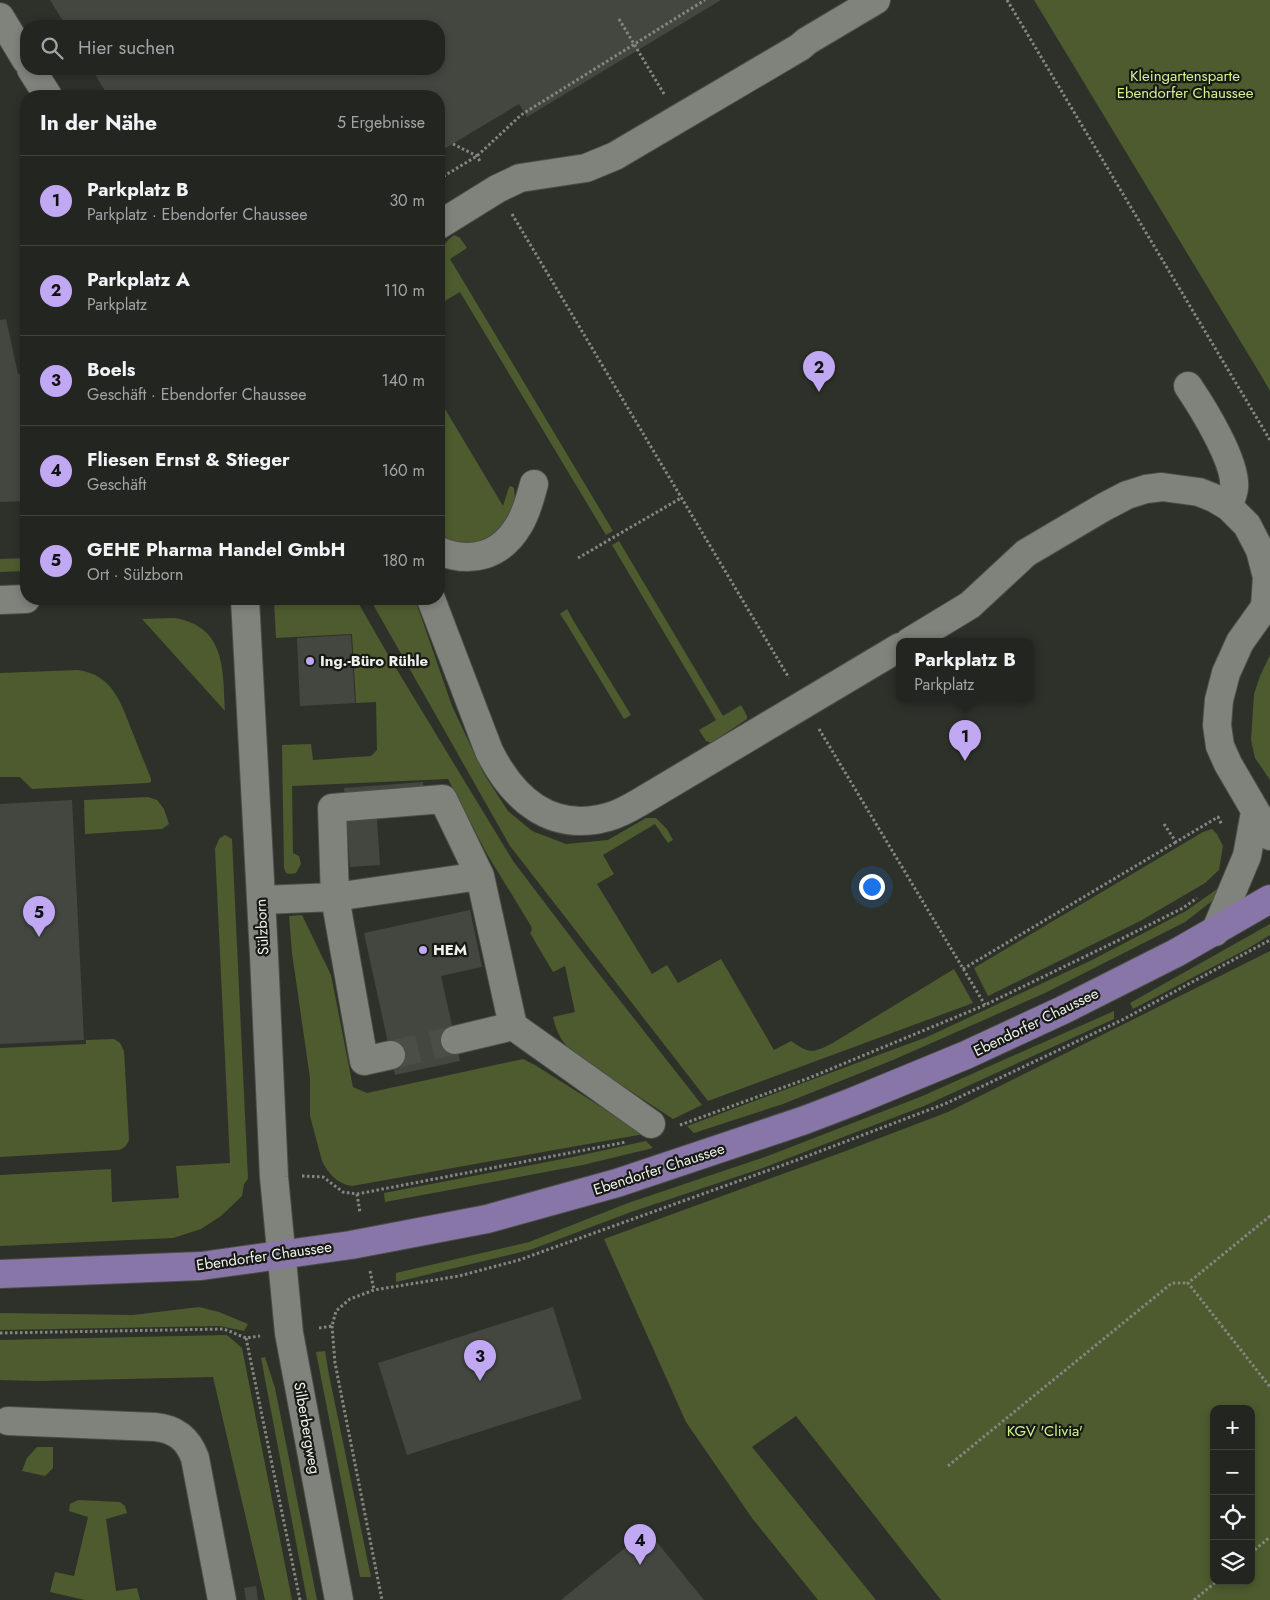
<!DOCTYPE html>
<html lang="de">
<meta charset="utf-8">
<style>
:root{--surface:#222520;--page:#2e312d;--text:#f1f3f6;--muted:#a2a5a5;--line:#3f423e;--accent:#c1a8f3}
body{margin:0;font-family:Jost,sans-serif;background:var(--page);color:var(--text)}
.controls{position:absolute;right:15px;bottom:15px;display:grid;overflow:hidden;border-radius:10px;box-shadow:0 2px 8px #0003}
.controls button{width:45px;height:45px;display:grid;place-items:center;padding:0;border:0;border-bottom:1px solid var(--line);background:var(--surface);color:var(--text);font:25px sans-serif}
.you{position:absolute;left:871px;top:886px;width:18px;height:18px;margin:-12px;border:4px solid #fff;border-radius:50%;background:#1a73e8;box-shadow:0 0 0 8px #1a73e833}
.badge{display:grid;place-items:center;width:32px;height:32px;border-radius:50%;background:var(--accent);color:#111;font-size:16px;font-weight:700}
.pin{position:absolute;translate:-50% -41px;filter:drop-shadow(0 1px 2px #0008)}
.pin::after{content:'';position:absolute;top:26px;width:18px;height:15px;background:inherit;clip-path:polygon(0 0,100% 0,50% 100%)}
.popup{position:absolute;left:896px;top:638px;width:138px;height:65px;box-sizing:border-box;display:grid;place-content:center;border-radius:10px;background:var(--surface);filter:drop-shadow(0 1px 4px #0005);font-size:16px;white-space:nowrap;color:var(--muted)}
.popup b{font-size:19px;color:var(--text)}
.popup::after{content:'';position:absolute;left:50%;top:100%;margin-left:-10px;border:10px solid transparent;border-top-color:var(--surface)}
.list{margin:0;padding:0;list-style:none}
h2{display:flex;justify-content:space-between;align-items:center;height:65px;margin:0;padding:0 20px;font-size:21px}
h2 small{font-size:16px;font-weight:400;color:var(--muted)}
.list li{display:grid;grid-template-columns:32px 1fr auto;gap:15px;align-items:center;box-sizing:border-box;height:90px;padding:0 20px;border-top:1px solid var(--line)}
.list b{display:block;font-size:19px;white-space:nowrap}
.list p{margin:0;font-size:16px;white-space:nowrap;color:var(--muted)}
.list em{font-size:16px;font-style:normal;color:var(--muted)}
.icon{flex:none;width:28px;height:28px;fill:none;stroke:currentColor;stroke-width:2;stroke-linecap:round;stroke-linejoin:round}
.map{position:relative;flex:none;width:1270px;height:1600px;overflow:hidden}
.search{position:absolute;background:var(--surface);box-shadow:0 2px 8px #0003;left:20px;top:20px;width:425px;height:55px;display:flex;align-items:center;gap:12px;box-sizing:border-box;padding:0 18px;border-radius:20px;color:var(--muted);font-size:19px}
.panel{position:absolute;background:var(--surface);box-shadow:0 2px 8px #0003;left:20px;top:90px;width:425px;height:515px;border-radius:20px}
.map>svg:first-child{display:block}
</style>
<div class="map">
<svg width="1270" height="1600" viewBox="0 0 1270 1600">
<rect width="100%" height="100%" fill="#2e312a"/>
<path fill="#4d5b2e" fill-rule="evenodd" d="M 1034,0 L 1270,0 L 1270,391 L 1262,377 Z
M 455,235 L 460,238 L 467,248 L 450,259 L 613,531 L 606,535 L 460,292 L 443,302 C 434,285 435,244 455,235 Z
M 439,399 L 503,506 L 509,487 L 511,486 L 514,488 L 515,500 L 515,509 L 503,529 L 482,544 L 448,542 L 439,535 Z
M 619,541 L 723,716 L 741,705 L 747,716 L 747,719 L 711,743 L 706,741 L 699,730 L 716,720 L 612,545 Z
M 26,558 L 26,571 L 0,572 L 0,559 Z
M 274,599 L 356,599 L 391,660 L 513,861 L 592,965 L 702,1105 L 673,1119 L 574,1054 C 563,1044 556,1032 553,1017 L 575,1012 L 565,966 L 553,972 L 530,933 L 532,930 L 531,926 L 487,854 L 448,779 L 292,786 L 293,853 L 299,856 L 301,864 L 296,873 L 290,874 L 286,873 L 284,868 L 282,745 L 311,744 L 313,760 L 371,756 L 377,750 L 376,702 L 356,703 L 352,634 L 276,638 Z
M 370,599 L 415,599 L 452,706 L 484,774 L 508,811 L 532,831 L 566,844 L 608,840 L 646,818 L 656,818 L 667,829 L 673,840 L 668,843 L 655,824 L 603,855 L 614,874 L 597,884 L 652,974 L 667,965 L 678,983 L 721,959 L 774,1050 L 791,1041 C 809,1053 811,1054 831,1044 L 954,969 L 973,1003 L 708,1101 L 510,846 Z
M 567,609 L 573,620 L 631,715 L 624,719 L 566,623 L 560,614 Z
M 175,618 C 226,627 223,670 225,711 L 142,619 Z
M 1270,655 L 1270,780 L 1255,758 L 1251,740 L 1254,694 L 1260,676 Z
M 78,670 C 113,675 121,703 132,731 C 138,747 145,763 151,779 L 151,782 L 148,783 L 32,789 L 20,777 L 0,777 L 0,673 Z
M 148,797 L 157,800 L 164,809 L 169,824 L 162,829 L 85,834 L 84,800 Z
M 1212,829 L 1217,834 L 1223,846 L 1219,870 L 1205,883 L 1142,920 L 988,996 L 974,968 L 1203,832 Z
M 225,835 L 232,839 L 248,1179 L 244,1184 L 242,1196 L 221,1216 L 201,1229 L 173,1238 L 0,1246 L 0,1175 L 111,1169 L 112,1202 L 179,1198 L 176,1166 L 230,1163 L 215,849 L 219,839 Z
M 1227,882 L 1216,898 L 1185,922 L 1045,993 L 893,1060 L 783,1104 L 694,1133 L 687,1126 L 927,1037 L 1090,961 L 1186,911 Z
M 302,915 L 331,975 L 353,1087 L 367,1093 L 523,1059 L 535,1065 L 644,1134 L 352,1186 C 338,1184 328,1174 322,1161 L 310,1116 L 310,1078 L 292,953 L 289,916 Z
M 1270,924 L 1270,935 L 1247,949 L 1133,1009 L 1130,1003 Z
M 1270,951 L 1270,1600 L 941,1600 L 796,1416 L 752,1447 L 876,1600 L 818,1600 L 752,1518 L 686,1422 L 604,1239 L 843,1152 L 948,1112 ZM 1214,1409 L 1251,1409 L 1251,1581 L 1214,1581 Z
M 1114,1011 L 1114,1019 L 924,1106 L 760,1169 L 631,1212 L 530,1250 L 396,1282 L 396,1273 L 529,1242 L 628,1203 L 765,1157 L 920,1097 Z
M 114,1039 L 120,1043 L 124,1051 L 129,1139 C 128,1145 124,1148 119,1150 L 0,1157 L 0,1048 L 86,1044 L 86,1040 Z
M 646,1141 L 653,1148 L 583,1165 L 385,1202 L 384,1193 L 573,1157 Z
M 199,1307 L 219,1312 L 248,1324 L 244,1331 L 220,1326 L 0,1330 L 0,1313 L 133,1315 Z
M 227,1335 L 242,1348 L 292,1600 L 265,1600 L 213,1377 L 38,1381 L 0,1380 L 0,1340 Z
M 325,1351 L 329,1375 L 371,1577 L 360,1577 L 316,1352 Z
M 265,1357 L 275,1388 L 317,1600 L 307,1600 L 261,1358 Z
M 37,1447 L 53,1447 L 53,1468 L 45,1476 L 22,1471 L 27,1458 Z
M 78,1500 L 120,1502 L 125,1506 L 127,1513 L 106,1519 L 116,1591 L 137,1588 L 140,1600 L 85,1600 L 50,1592 L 55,1572 L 74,1576 L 88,1517 L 69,1511 L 70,1504 Z"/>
<path fill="#444740" d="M 50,0 L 721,0 L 527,117 L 519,104 L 439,152 L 439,96 L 108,96 L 92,69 L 439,69 L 439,26 L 66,26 Z
M 6,319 L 18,374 L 26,373 L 26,501 L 0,502 L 0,320 Z
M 351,635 L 355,703 L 300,706 L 297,638 Z
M 423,782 L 425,815 L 377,819 L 380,865 L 350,867 L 344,788 Z
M 72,800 L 84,1040 L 0,1044 L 0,804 Z
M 470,910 L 482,967 L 441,976 L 460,1061 L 395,1075 L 364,933 Z
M 553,1307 L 582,1399 L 407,1455 L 378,1363 Z
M 647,1530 L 704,1600 L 561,1600 Z
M 256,1586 L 258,1600 L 246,1600 L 244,1588 Z"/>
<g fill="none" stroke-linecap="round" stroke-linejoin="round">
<path stroke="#4b4e47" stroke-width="28" stroke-dasharray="28 14" stroke-linecap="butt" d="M 391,1055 L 455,1040"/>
<defs>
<path id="minor" d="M 0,17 L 26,60
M 31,69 L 48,96
M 439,225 L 497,189 L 520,178 L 586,168 L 615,156 L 800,47 L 807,41 L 876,0
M 1188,386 C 1203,408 1237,463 1234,488 C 1233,495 1230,501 1229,507
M 439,551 C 471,564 501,556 519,525 C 527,512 530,498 534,484
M 245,599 L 264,955 L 274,1177 L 289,1333 L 339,1600
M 431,599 L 489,751 C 513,799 551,833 608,817 C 619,814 630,808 640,802 L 900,647
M 0,600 L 26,599
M 909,642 L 970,605 L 1026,553 L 1104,507 L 1127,495 L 1146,489 L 1162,487 L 1199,492 L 1214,498 L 1229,507 L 1247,525 L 1260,550 L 1267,577 L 1265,607 L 1240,642 L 1226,673 L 1219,700 L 1217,725 L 1220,746 L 1228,764 L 1270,836
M 261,900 L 335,897 L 480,876
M 1215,932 L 1247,856 L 1255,812
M 513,1026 L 651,1124
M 391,1055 L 364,1061 L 335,897 L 332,808 L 443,799 L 480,876 L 513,1026 L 455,1040
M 8,1421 L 155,1427 C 176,1429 188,1439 195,1458 L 222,1600"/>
<path id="major" d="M 0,1274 L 201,1266 L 351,1245 L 487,1219 L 617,1183 L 805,1120 L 852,1102 L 966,1055 L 1063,1010 L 1176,953 L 1270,899"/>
</defs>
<use href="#minor" stroke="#4b4d47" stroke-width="30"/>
<use href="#major" stroke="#4b4d47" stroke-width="30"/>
<path stroke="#848781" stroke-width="3" stroke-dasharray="2.5 2.5" stroke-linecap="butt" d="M 1007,0 L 1270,440
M 619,19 L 664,94
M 453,144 L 477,156 L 481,163
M 439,179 L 477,156 L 521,115 L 705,0
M 512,214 L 789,678
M 578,558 L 681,498
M 819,729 L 985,1005
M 1164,824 L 1176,842 L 1218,817 L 1222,825
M 963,969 L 1176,842
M 680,1125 L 809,1078 L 985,1005 L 1117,941 L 1183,908 L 1197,898
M 302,1176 L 323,1177 L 343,1192 L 357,1194 L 626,1142
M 357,1194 L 360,1213
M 1270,1216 L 1188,1283 L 1270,1387
M 370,1271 L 374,1290
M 332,1326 L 335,1363 L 382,1600
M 319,1328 L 332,1326 L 336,1311 L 350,1299 L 374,1290 L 459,1276 L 519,1260 L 797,1160 L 947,1103 L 1122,1020 L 1270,940
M 0,1333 L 224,1329 L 246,1338 L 260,1336
M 246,1338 L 300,1600
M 948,1466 L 1172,1283 L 1188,1283
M 1251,1553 L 1270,1537
M 1194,1600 L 1217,1581"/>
<use href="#minor" stroke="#80837b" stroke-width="28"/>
<use href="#major" stroke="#8876a8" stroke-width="28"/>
</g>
<g fill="#c1a8f3" stroke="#171915" stroke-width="2">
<circle cx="310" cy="661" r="5"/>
<circle cx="423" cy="950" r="5"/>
</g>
<g text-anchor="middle" stroke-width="4.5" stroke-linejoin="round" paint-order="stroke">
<g font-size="15" fill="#d1f48e" stroke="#171915">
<text x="1185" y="81">Kleingartensparte<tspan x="1185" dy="17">Ebendorfer Chaussee</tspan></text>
<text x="1045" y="1436">KGV 'Clivia'</text>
</g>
<g font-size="15" font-weight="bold" fill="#eff1ec" stroke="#171915" text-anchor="start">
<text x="320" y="666">Ing.-Büro Rühle</text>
<text x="433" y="955">HEM</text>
</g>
<g font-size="15" fill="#eff1ec" stroke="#171915">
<text transform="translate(262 927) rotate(-93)" y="5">Sülzborn</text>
<text transform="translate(1036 1022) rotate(-26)" y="5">Ebendorfer Chaussee</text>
<text transform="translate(659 1169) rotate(-18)" y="5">Ebendorfer Chaussee</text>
<text transform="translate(264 1256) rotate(-8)" y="5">Ebendorfer Chaussee</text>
<text transform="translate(307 1428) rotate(80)" y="5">Silberbergweg</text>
</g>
</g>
</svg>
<div class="controls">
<button>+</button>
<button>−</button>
<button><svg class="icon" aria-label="locate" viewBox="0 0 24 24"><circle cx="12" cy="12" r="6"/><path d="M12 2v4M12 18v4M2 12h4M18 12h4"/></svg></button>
<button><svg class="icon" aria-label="layers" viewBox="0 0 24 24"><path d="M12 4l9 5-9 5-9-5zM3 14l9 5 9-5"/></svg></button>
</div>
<div class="you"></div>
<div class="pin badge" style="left:965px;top:761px">1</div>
<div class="popup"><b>Parkplatz B</b>Parkplatz</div>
<div class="pin badge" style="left:819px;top:392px">2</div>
<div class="pin badge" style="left:480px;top:1381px">3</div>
<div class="pin badge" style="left:640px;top:1565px">4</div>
<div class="pin badge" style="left:39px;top:937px">5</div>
<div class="search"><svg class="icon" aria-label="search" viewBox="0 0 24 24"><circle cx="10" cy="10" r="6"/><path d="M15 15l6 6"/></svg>Hier suchen</div>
<section class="panel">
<h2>In der Nähe<small>5 Ergebnisse</small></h2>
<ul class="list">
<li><span class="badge">1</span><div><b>Parkplatz B</b><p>Parkplatz · Ebendorfer Chaussee</p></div><em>30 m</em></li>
<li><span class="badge">2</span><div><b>Parkplatz A</b><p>Parkplatz</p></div><em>110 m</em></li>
<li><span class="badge">3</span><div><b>Boels</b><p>Geschäft · Ebendorfer Chaussee</p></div><em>140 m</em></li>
<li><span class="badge">4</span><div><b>Fliesen Ernst &amp; Stieger</b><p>Geschäft</p></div><em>160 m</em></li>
<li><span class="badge">5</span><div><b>GEHE Pharma Handel GmbH</b><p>Ort · Sülzborn</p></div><em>180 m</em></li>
</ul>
</section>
</div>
